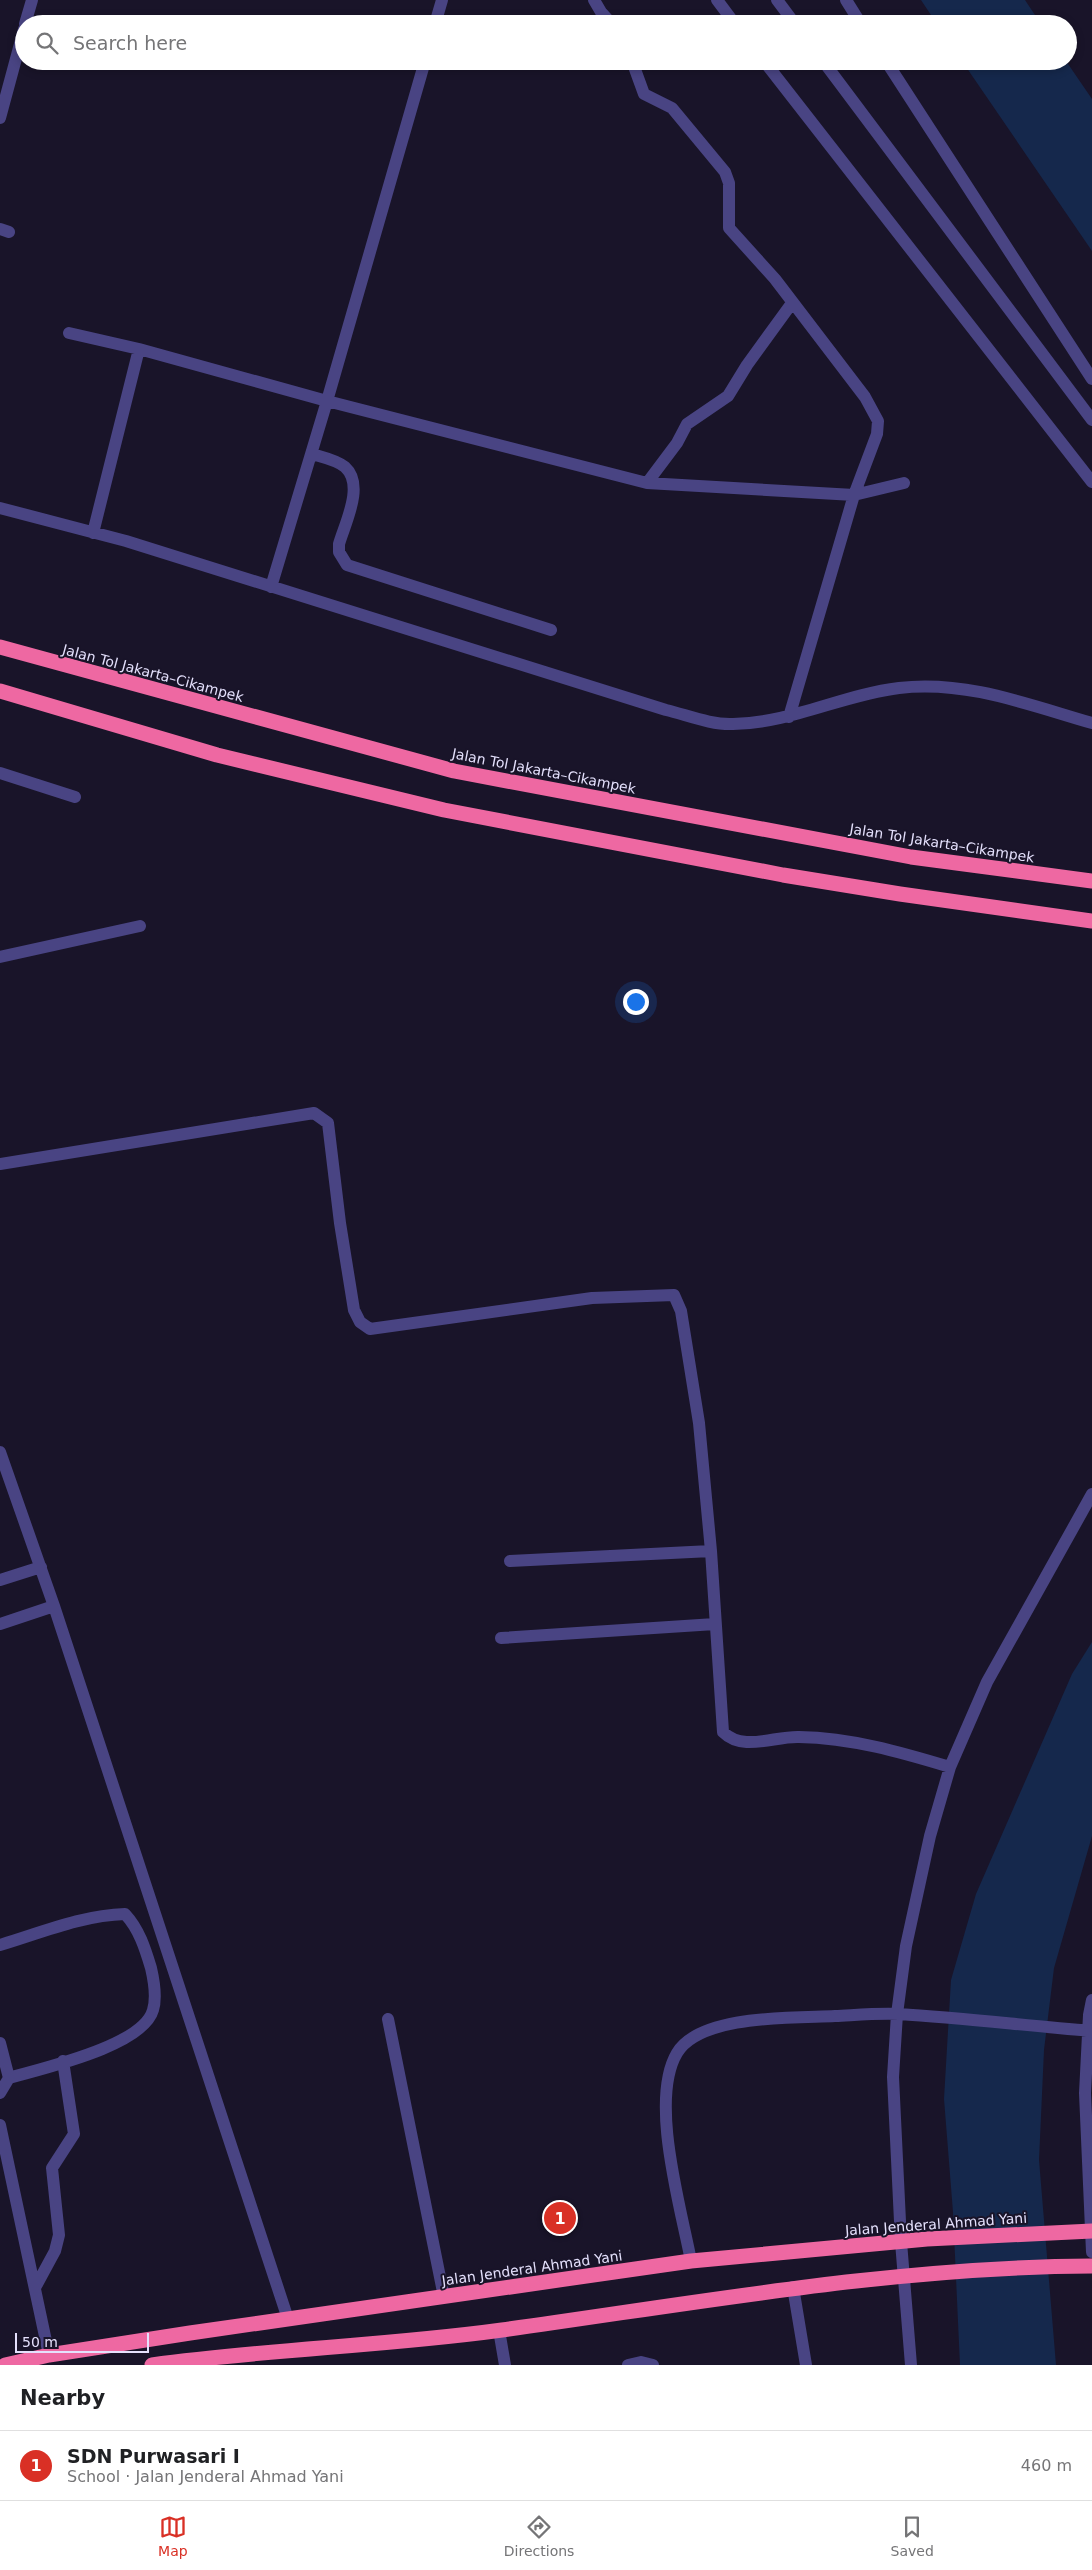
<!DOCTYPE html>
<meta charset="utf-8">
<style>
:root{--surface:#fff;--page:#f2f2f2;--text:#202124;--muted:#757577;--line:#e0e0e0;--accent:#d93025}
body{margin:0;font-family:"DejaVu Sans",sans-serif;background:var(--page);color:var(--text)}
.scale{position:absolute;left:15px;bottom:12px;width:134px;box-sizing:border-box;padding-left:5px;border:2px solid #e4e0fc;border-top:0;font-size:14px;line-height:18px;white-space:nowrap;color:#e4e0fc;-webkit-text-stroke:4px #191429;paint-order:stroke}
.you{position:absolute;left:635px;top:1001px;width:18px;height:18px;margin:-12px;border:4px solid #fff;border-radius:50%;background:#1a73e8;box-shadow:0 0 0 8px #1a73e833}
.badge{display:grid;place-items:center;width:32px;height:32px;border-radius:50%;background:var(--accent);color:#fff;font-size:16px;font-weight:700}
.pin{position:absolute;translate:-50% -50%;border:2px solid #fff;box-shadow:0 1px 5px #0006}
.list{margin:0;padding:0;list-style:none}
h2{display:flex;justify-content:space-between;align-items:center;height:65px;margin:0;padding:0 20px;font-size:21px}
h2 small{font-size:16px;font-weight:400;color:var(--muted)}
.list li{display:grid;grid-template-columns:32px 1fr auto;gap:15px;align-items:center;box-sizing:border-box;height:70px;padding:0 20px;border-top:1px solid var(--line)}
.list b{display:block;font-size:19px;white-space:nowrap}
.list p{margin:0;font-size:16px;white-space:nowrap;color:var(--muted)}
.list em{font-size:16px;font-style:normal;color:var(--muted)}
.icon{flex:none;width:28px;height:28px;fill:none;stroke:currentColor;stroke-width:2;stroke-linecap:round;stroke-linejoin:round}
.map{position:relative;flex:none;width:1092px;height:2365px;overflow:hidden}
.search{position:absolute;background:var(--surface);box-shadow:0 2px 8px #0003;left:15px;right:15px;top:15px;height:55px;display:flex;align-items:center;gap:12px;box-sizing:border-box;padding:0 18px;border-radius:28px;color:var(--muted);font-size:19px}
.sheet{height:135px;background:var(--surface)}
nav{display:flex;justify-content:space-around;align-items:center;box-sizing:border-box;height:70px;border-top:1px solid var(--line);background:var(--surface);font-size:14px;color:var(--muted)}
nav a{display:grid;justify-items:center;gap:2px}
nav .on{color:var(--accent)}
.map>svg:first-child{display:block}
</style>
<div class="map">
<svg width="1092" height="2365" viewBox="0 0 1092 2365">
<rect width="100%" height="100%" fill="#191429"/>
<path fill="#15284c" d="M 921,0 L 1025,0 L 1041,24 L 937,24 Z
M 962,61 L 1066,61 L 1092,99 L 1092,251 Z
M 1092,1642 L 1092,1836 L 1054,1968 L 1044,2050 L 1039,2160 L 1056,2365 L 960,2365 L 953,2212 L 944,2099 L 951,1980 L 976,1894 L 1072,1674 Z"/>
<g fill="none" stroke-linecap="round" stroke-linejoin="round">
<path stroke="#494483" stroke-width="12" d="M 594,0 L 601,12 L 612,24
M 717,0 L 735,24
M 777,0 L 795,24
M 846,0 L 861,24
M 25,24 L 32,0
M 435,24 L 442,0
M 425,61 L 327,401 L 647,483 L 854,495 L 904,483
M 632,61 L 644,94 L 672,108 L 725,172 L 729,183 L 729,228 L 775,279 L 865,397 L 878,421 L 877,434 L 854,495 L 789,717
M 764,61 L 1092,482
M 823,61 L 1092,420
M 886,61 L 1092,379
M 0,118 L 24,29
M 0,229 L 9,232
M 69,333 L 139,349 L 327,401 L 271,587
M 312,454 C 322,457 337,460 345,467 C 365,485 345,523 339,544 L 339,552 L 347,565 L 551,630
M 647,483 L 677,443 L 687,424 L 728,396 L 747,365 L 792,303
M 0,508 L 126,541 L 666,710 C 687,715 711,725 733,724 C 791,723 842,695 899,688 C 966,680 1029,705 1092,723
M 93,533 L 139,349
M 0,773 L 75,797
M 0,957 L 140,926
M 0,1164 L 314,1113 L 328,1123 L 340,1223 L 354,1310 L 360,1322 L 370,1329 L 592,1298 L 674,1295 L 681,1311 L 699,1423 L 711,1551 L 723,1732 C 743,1752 774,1736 799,1737 C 852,1738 900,1752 950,1767
M 0,1452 L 54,1606 L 288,2319
M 510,1561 L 711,1551
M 0,1580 L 41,1567
M 0,1624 L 54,1606
M 501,1638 L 715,1624
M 0,1945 C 40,1933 83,1915 125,1914 C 139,1929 145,1948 151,1968 C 154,1981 157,1997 153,2010 C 143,2046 43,2068 9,2078 L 0,2093
M 1092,2000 L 1089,2015 L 1085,2093 L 1092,2252
M 388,2019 L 444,2297
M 0,2043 L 9,2078
M 0,2125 L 49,2355
M 691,2261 C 681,2208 649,2100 677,2053 C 700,2014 796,2018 835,2016 C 856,2015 878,2013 899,2014 C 964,2018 1028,2026 1092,2031
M 36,2286 L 55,2251 L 59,2235 L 52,2168 L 74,2134 L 63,2061
M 793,2287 L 806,2365
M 499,2330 L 505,2365
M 628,2365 L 641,2362 L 653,2365
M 911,2365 L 901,2242 L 893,2077 L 897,2014 L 906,1946 L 930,1836 L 950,1767 L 987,1682 L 1092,1494"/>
<path stroke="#ee68a2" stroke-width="15" d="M 0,647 L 454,771 L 911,857 L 1092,881
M 0,691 L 217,755 L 444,810 L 783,875 L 900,894 L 1092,921
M 5,2365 L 49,2355 L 190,2333 L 691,2261 L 927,2239 L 1092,2231
M 152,2365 C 268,2349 386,2346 502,2330 C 698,2303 893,2267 1092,2266"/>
</g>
<g text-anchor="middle" stroke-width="4" stroke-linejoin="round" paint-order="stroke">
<g font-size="14" fill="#e4e0fc" stroke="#191429">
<text transform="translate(153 673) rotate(15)" y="5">Jalan Tol Jakarta–Cikampek</text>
<text transform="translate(544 771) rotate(11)" y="5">Jalan Tol Jakarta–Cikampek</text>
<text transform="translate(942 843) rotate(9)" y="5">Jalan Tol Jakarta–Cikampek</text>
<text transform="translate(936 2224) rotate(-4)" y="5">Jalan Jenderal Ahmad Yani</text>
<text transform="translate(532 2268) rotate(-8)" y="5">Jalan Jenderal Ahmad Yani</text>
</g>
</g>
</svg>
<div class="scale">50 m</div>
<div class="you"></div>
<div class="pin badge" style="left:560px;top:2218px">1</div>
<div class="search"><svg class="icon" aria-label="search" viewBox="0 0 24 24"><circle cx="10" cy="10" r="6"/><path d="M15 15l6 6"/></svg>Search here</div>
</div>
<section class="sheet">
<h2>Nearby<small></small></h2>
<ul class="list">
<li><span class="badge">1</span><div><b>SDN Purwasari I</b><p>School · Jalan Jenderal Ahmad Yani</p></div><em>460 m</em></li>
</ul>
</section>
<nav>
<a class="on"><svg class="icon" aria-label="map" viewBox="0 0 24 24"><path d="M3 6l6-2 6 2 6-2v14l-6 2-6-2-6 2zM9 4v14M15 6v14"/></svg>Map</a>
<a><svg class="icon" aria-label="directions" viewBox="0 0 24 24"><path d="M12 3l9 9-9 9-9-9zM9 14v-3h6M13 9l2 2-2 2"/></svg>Directions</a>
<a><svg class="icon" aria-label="saved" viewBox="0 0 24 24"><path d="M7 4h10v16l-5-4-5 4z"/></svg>Saved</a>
</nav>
